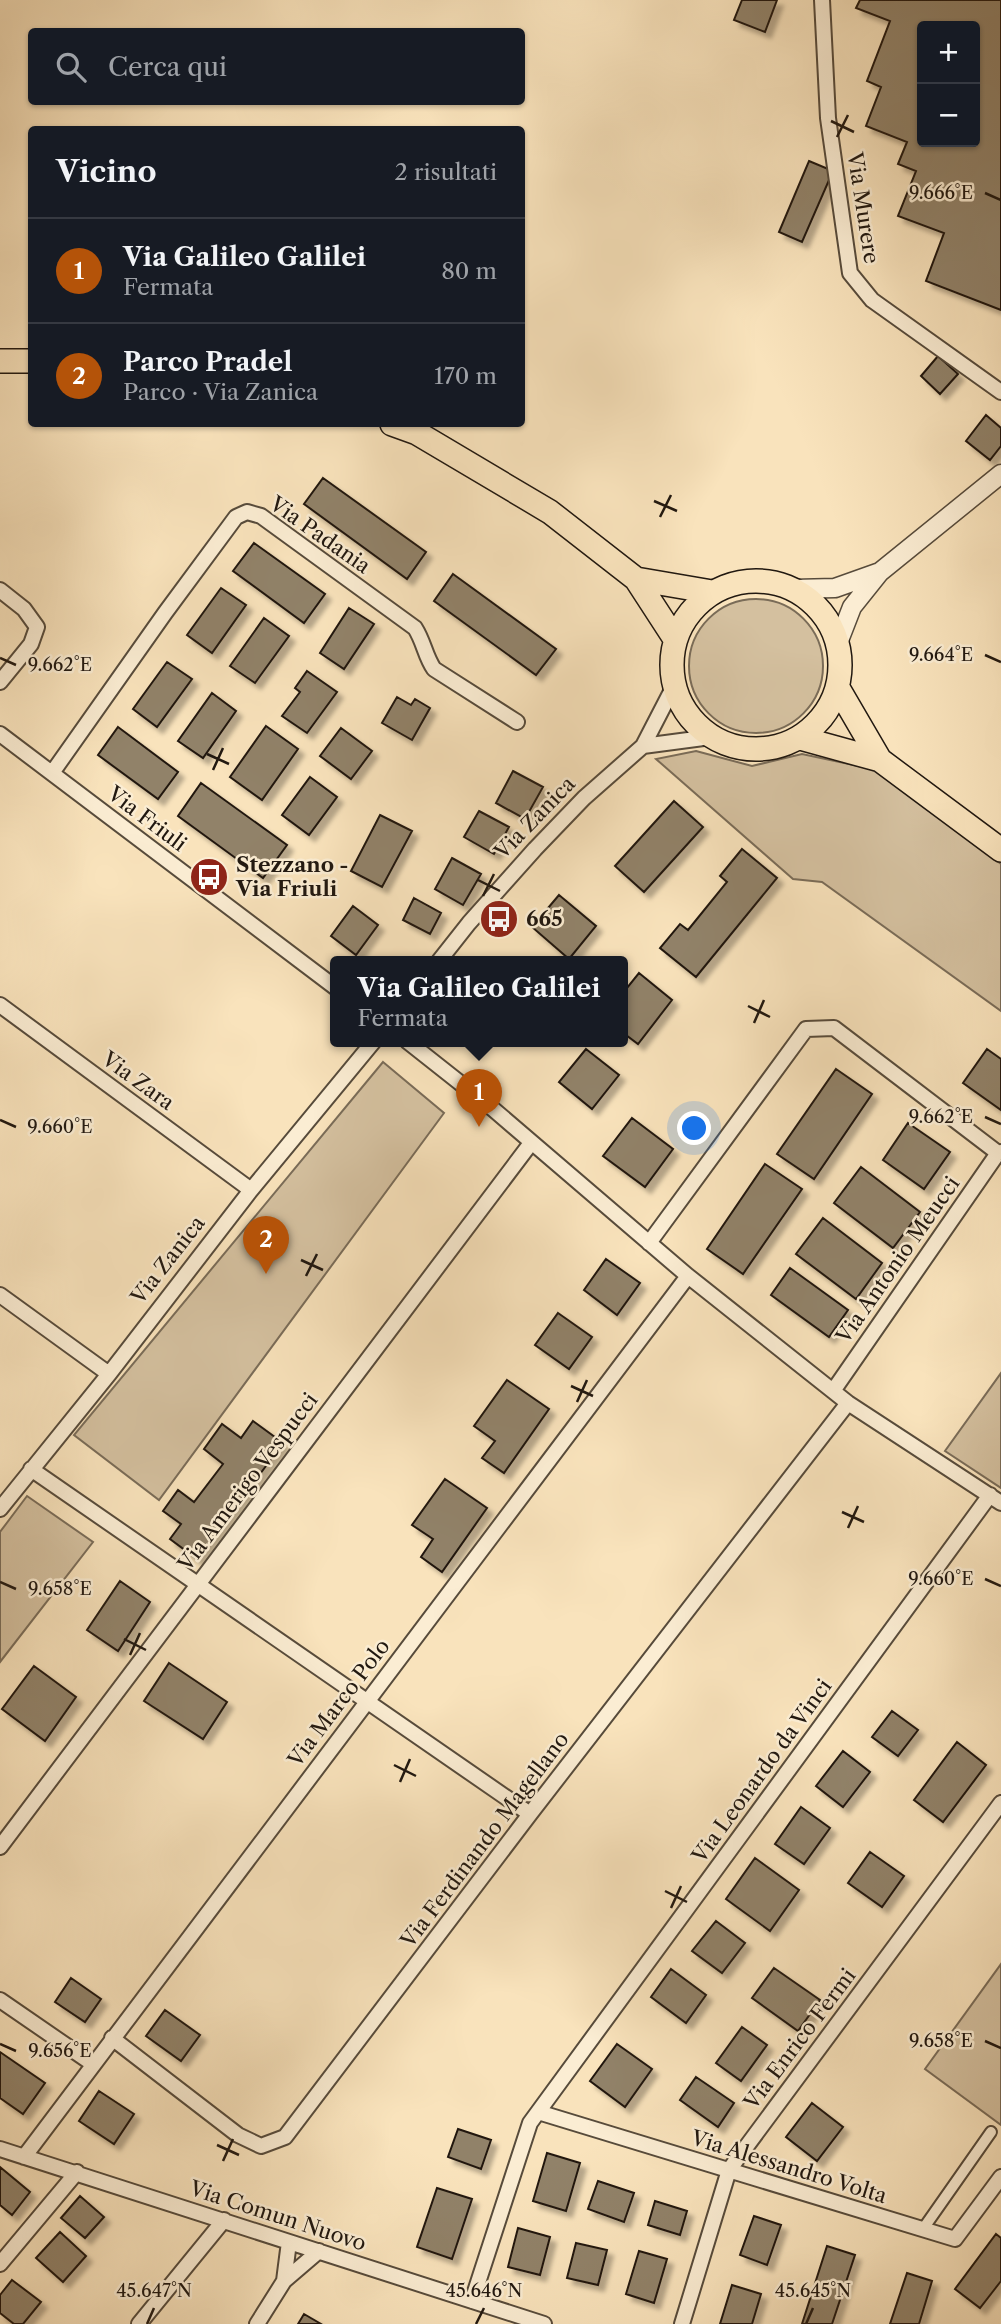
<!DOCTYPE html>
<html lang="it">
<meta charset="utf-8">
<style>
:root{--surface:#171b24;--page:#20242c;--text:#f1f3f6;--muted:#9ea1a6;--line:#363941;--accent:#b45309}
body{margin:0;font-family:"Libre Caslon Text",serif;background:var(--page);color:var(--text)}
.controls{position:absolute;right:21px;top:21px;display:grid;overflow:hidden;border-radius:7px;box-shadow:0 2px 5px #0004}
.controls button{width:63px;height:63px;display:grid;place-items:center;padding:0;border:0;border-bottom:2px solid var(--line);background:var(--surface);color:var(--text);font:35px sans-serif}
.you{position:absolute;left:695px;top:1129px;width:24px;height:24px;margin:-18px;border:5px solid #fff;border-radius:50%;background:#1a73e8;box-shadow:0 0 0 10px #1a73e833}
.badge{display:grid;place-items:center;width:46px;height:46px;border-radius:50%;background:var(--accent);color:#fff;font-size:23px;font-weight:700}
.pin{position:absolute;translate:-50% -58px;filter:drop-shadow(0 2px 4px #0008)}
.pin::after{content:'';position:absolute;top:37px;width:24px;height:21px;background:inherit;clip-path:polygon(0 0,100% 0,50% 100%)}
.popup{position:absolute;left:330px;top:956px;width:298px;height:91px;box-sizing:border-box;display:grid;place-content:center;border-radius:7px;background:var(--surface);filter:drop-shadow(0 2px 5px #0005);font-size:23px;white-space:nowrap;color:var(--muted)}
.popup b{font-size:26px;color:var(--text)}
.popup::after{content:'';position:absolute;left:50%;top:100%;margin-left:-14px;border:14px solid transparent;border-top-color:var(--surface)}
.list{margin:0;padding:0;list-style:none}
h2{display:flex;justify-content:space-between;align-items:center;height:91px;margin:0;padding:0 28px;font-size:30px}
h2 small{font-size:23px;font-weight:400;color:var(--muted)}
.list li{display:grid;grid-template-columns:46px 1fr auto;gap:21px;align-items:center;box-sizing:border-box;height:105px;padding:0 28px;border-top:2px solid var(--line)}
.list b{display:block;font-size:26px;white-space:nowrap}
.list p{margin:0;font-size:23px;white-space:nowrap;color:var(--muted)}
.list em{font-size:23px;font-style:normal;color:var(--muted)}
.icon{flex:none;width:38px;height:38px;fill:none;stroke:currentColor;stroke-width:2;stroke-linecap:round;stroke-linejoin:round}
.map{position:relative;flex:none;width:1001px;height:2324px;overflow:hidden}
.search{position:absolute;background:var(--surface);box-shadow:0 2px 5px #0004;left:28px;top:28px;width:497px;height:77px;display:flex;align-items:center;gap:18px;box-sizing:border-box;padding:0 24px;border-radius:7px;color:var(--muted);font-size:26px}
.panel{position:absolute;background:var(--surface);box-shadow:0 2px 5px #0004;left:28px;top:126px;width:497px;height:301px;border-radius:7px}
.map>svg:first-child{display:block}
</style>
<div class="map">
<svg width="1001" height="2324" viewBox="0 0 1001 2324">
<defs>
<filter id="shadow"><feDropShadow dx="6" dy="6" stdDeviation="2" flood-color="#0004"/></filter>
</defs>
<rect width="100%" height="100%" fill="#f9e3bc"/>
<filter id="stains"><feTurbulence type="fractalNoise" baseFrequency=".00286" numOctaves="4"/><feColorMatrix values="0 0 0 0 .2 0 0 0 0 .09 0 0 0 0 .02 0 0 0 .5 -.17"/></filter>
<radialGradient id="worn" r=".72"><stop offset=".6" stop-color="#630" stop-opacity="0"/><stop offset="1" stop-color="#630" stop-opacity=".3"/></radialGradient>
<path fill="#d4c09f" stroke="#7a6c58" stroke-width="2" d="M689 666a67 67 0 1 1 134 0a67 67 0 1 1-134 0Z
M 696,751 L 752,766 L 802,754 L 877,770 L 1001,864 L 1001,1011 L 822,882 L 793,879 L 656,759 Z
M 383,1062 L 444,1113 L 159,1500 L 74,1435 Z
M 1001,1373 L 1001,1488 L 945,1451 Z
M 27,1496 L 93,1542 L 0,1662 L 0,1532 Z
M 1001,1964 L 1001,2125 L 925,2069 Z"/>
<path fill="#918269" stroke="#211810" stroke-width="2" fill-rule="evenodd" filter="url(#shadow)" d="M 742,0 L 777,0 L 765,32 L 734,20 Z
M 860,0 L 1001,0 L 1001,310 L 926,281 L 944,233 L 898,216 L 916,171 L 898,164 L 907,142 L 866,126 L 881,87 L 867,81 L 890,21 L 856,8 ZM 922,26 L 975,26 L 975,142 L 922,142 Z
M 809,161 L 833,171 L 802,242 L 779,232 Z
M 938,356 L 958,374 L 940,394 L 921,376 Z
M 986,415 L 1001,428 L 1001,446 L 990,460 L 966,441 Z
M 323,478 L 426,552 L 407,579 L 304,504 Z
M 254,543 L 325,594 L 304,623 L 233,571 Z
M 453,574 L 556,649 L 536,675 L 434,601 Z
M 221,588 L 246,605 L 212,653 L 187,635 Z
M 349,608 L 374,624 L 344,669 L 320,653 Z
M 264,618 L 289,636 L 255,683 L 230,666 Z
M 167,662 L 192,679 L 157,727 L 133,709 Z
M 307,671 L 337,692 L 307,733 L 282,716 L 300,692 L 295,688 Z
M 212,693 L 236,711 L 203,758 L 178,741 Z
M 397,697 L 411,705 L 415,699 L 430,708 L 412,740 L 382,723 Z
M 266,726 L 298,749 L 262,800 L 230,777 Z
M 118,727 L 178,772 L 158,799 L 98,755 Z
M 341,728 L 372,751 L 351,779 L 320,756 Z
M 513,771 L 543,787 L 525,819 L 496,803 Z
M 310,777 L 337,797 L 309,835 L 282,815 Z
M 201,783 L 287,845 L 263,878 L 178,816 Z
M 674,801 L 703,827 L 644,892 L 615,866 Z
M 479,811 L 509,827 L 494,854 L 464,837 Z
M 380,815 L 412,831 L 382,887 L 351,871 Z
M 742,849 L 777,878 L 696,977 L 660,948 L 680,924 L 688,930 L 727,882 L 720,876 Z
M 452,858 L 481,874 L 463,905 L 435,889 Z
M 559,895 L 596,926 L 569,959 L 532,927 Z
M 414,898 L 441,913 L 430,934 L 403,920 Z
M 353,906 L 378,925 L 356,955 L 331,936 Z
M 639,973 L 672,1000 L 638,1044 L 622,1032 L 622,994 Z
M 586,1049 L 619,1075 L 592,1109 L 559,1082 Z
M 987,1049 L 1001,1059 L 1001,1110 L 963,1083 Z
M 836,1069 L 872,1094 L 814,1179 L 777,1154 Z
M 632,1118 L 673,1149 L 645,1187 L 603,1156 Z
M 908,1123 L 950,1152 L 924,1189 L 883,1160 Z
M 765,1164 L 802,1189 L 743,1274 L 707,1249 Z
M 861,1167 L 920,1212 L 893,1248 L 834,1203 Z
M 823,1218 L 882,1263 L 856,1299 L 796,1254 Z
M 606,1259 L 640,1283 L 617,1315 L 584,1290 Z
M 790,1268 L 848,1310 L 829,1337 L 771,1295 Z
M 558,1313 L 592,1337 L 569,1369 L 535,1345 Z
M 507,1380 L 549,1409 L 504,1473 L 482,1458 L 495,1441 L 474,1426 Z
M 253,1421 L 283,1443 L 197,1559 L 170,1539 L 181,1524 L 163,1511 L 178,1490 L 194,1502 L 223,1464 L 204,1449 L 222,1424 L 241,1438 Z
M 445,1479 L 487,1508 L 442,1572 L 421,1557 L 433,1539 L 412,1525 Z
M 120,1581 L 150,1602 L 118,1651 L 87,1630 Z
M 169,1663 L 227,1702 L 203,1739 L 144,1701 Z
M 34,1666 L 76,1697 L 45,1741 L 2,1709 Z
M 892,1711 L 918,1730 L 898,1756 L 872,1737 Z
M 957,1742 L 986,1765 L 943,1822 L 914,1800 Z
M 843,1751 L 870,1772 L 843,1807 L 816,1786 Z
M 801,1807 L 830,1828 L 804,1864 L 775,1844 Z
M 870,1852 L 904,1876 L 882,1907 L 848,1883 Z
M 755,1858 L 799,1890 L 770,1931 L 726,1899 Z
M 716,1921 L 745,1943 L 722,1973 L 692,1951 Z
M 774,1968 L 820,2000 L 798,2031 L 752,1998 Z
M 671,1969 L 706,1995 L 686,2023 L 651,1997 Z
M 71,1978 L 101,1999 L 85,2022 L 55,2002 Z
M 165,2010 L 200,2035 L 181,2061 L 146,2036 Z
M 742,2027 L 767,2045 L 741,2081 L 716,2063 Z
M 617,2044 L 652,2069 L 625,2107 L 590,2081 Z
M 0,2052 L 45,2083 L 23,2114 L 0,2098 Z
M 696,2077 L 734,2103 L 718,2127 L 680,2100 Z
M 99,2091 L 134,2114 L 114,2144 L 79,2121 Z
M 812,2103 L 843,2127 L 817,2161 L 786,2137 Z
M 458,2129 L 491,2140 L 481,2169 L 448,2157 Z
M 547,2153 L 580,2163 L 566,2211 L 533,2201 Z
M 0,2167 L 30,2192 L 12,2215 L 0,2205 Z
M 598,2181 L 634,2193 L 624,2222 L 588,2209 Z
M 437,2188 L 472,2199 L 452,2259 L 417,2247 Z
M 80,2196 L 104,2217 L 85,2238 L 61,2218 Z
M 655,2201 L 687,2211 L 680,2235 L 648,2225 Z
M 754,2216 L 781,2225 L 767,2265 L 740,2255 Z
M 518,2228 L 550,2237 L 540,2275 L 508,2267 Z
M 60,2232 L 86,2256 L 63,2282 L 36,2258 Z
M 996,2234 L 1001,2238 L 1001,2281 L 980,2308 L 955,2289 Z
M 576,2243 L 607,2250 L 598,2285 L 567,2278 Z
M 827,2246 L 855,2255 L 832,2324 L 802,2324 Z
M 639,2251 L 667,2259 L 654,2303 L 626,2294 Z
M 907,2273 L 932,2281 L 919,2324 L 890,2324 Z
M 12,2280 L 41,2302 L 23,2324 L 14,2324 L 0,2313 L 0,2295 Z
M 732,2285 L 761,2294 L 752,2324 L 720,2324 Z
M 304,2314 L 321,2324 L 298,2324 Z"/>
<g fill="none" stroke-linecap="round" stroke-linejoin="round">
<defs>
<path id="pedestrian" d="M 923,2229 L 991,2132"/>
<path id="minor" d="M 822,0 L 828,118 L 850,273 L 872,300 L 1001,392
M 0,590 L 24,609 L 37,627 L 31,644 L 0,682
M 0,734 L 336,988
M 643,746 L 711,737
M 52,773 L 165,613 L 236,517 L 247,512 L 261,516 L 415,628 C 424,642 425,656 434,669 L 517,722
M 439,961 L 469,923 L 535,849 L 584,798 L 643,746 L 674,686
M 0,1005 L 251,1190
M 407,1041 L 493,1109 L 688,1276 L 848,1403 L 1001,1503
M 649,1243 L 806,1029 L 834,1028 L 998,1153 L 1001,1152
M 0,1295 L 109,1374
M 833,1391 L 998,1153
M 31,1469 L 530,1814
M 0,1509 L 109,1374 L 251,1190 L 374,1041
M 0,1847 L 531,1143
M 0,2000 L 93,2064
M 112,2038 L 238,2135 L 261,2146 L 285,2137 L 530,1814 L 848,1403
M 538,2112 L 955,2239 L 1001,2177
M 0,2149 L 544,2324
M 24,2157 L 688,1276
M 0,2264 L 77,2172
M 284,2281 L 289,2242
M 472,2301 L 530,2123 L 990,1495
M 139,2324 L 224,2220
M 257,2324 L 284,2281 L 319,2251
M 682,2324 L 729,2170 L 1001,1803"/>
<path id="tertiary" d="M 794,589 L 835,588 L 880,572
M 838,643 L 852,607 L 880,572 L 1001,474"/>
<path id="primary" d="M 0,361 L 32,361
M 392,424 L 417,433 L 550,512 L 636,579 L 675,639
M 636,579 L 712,592
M672 665a84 84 0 1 1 168 0a84 84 0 1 1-168 0Z
M 838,688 L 880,760
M 800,738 L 880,760 L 1001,850"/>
</defs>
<use href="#pedestrian" stroke="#574b3b" stroke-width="14"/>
<use href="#minor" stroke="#574b3b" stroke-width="18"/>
<use href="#tertiary" stroke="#574b3b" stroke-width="21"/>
<use href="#primary" stroke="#211810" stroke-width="26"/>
<use href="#pedestrian" stroke="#fbedd3" stroke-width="10"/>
<use href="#minor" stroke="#fbedd3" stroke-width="14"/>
<use href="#tertiary" stroke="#fbedd3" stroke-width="18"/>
<use href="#primary" stroke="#f9e3bc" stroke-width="23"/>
</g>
<path fill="none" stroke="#211810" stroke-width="2.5" d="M 831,121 L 854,132M 837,137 L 848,115M 985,193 L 1001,200M 654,501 L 677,511M 660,517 L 671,495M 985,655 L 1001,662M 0,658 L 16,665M 207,754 L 229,764M 213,770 L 223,748M 478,880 L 500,891M 483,896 L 494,874M 748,1006 L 770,1017M 754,1023 L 764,1000M 985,1117 L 1001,1124M 0,1120 L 16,1127M 301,1260 L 323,1270M 306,1276 L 317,1254M 571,1386 L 593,1396M 577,1402 L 587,1380M 842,1512 L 864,1522M 848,1528 L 858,1506M 985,1579 L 1001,1586M 0,1582 L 16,1589M 124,1639 L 146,1650M 130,1655 L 140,1633M 394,1765 L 416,1776M 400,1782 L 410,1759M 665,1891 L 687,1902M 671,1908 L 681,1886M 985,2041 L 1001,2048M 0,2044 L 16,2051M 217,2145 L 239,2155M 223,2161 L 233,2139M 147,2324 L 154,2308M 476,2324 L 484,2308M 806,2324 L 813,2308"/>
<defs>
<symbol id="bus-disc" viewBox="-11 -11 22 22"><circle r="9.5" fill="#8f2418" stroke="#fbedd3"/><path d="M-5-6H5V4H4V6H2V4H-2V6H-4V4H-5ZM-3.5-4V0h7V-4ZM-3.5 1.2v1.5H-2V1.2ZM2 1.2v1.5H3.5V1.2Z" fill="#fff"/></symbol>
</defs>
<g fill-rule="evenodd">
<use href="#bus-disc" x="187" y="855" width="44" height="44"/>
<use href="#bus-disc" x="477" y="897" width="44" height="44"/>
</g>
<g text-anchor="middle" stroke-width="5" stroke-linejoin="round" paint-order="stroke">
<g font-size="21" fill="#211810" stroke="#fbedd3">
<text transform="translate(863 208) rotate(81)" y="7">Via Murere</text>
<text transform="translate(320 535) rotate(35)" y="7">Via Padania</text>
<text transform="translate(535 818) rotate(-46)" y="7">Via Zanica</text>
<text transform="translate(147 819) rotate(37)" y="7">Via Friuli</text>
<text transform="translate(138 1081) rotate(36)" y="7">Via Zara</text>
<text transform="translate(168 1260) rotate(-52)" y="7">Via Zanica</text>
<text transform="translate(898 1260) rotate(-55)" y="7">Via Antonio Meucci</text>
<text transform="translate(248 1482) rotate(-53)" y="7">Via Amerigo Vespucci</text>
<text transform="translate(339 1703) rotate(-53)" y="7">Via Marco Polo</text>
<text transform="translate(762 1771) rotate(-54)" y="7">Via Leonardo da Vinci</text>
<text transform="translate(485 1840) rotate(-53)" y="7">Via Ferdinando Magellano</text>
<text transform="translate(800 2039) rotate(-53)" y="7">Via Enrico Fermi</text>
<text transform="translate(789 2167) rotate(17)" y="7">Via Alessandro Volta</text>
<text transform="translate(278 2216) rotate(18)" y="7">Via Comun Nuovo</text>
</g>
<g font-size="21" font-weight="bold" fill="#211810" stroke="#fbedd3" text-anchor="start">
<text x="236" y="872">Stezzano -<tspan x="236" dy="24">Via Friuli</tspan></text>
<text x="526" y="926">665</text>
</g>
</g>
<g font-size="18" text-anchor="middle" fill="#211810" stroke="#fbedd3" stroke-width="5" stroke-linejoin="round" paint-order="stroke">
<text x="941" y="199">9.666°E</text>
<text x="941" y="661">9.664°E</text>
<text x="60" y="671">9.662°E</text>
<text x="941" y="1123">9.662°E</text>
<text x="60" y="1133">9.660°E</text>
<text x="941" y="1585">9.660°E</text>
<text x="60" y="1595">9.658°E</text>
<text x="941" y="2047">9.658°E</text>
<text x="60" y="2057">9.656°E</text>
<text x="154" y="2297">45.647°N</text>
<text x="484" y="2297">45.646°N</text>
<text x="813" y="2297">45.645°N</text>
</g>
<rect width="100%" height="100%" filter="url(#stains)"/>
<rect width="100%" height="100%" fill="url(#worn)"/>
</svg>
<div class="controls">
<button>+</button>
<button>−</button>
</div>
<div class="you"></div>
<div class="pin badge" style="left:479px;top:1127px">1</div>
<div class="popup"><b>Via Galileo Galilei</b>Fermata</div>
<div class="pin badge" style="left:266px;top:1274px">2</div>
<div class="search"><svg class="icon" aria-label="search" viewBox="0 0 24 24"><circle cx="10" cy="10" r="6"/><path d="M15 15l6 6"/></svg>Cerca qui</div>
<section class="panel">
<h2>Vicino<small>2 risultati</small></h2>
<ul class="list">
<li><span class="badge">1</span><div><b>Via Galileo Galilei</b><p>Fermata</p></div><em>80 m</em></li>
<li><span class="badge">2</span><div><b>Parco Pradel</b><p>Parco · Via Zanica</p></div><em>170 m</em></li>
</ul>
</section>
</div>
